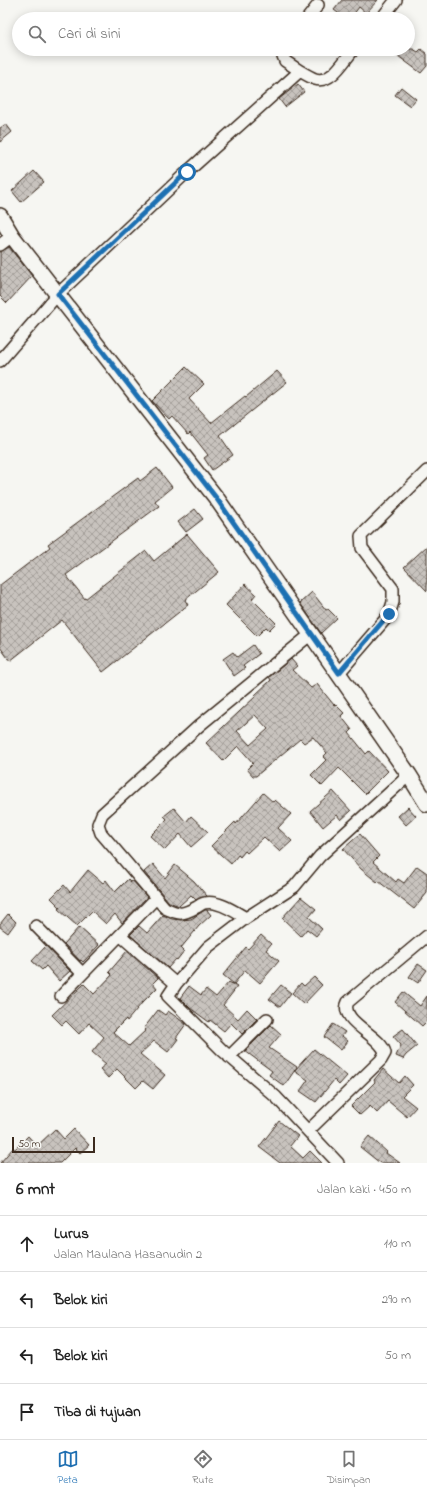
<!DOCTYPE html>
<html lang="id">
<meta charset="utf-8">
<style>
:root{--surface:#fff;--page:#f6f6f6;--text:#222;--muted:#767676;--line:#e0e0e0;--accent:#1f6fb2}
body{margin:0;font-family:"Indie Flower",sans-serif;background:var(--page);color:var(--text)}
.scale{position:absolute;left:12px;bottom:10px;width:83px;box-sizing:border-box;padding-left:4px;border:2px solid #3b2a1e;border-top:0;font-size:11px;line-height:14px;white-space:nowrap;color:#3b2a1e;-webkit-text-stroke:3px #f6f6f2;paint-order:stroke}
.stop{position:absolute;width:12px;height:12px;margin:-9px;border:3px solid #1f6fb2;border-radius:50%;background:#fff}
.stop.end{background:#1f6fb2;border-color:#fff;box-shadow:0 1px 4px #0008}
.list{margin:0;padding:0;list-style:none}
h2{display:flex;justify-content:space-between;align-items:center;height:52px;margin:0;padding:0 16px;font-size:17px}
h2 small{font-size:13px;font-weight:400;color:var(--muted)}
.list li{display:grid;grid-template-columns:26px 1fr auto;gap:12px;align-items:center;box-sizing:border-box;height:56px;padding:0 16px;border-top:1px solid var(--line)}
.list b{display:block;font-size:15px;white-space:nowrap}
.list p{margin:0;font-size:13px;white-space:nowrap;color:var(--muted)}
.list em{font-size:13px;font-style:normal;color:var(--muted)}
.icon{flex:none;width:22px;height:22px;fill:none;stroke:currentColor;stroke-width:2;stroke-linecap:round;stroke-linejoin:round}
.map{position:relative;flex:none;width:427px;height:1163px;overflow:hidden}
.search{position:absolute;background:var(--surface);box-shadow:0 2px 10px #0003;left:12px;right:12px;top:12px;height:44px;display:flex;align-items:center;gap:10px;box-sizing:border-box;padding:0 14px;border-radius:22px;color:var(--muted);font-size:15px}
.sheet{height:276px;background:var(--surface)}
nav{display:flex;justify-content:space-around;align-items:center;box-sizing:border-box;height:56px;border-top:1px solid var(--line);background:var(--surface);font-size:11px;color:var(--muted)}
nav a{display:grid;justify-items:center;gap:2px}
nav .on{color:var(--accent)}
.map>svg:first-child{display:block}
</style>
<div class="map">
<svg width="427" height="1163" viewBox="0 0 427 1163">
<defs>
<pattern id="building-cross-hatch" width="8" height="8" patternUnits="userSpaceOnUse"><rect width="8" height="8" fill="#c8c3be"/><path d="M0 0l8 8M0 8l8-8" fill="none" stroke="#a49f9a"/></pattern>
</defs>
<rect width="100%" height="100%" fill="#f6f6f2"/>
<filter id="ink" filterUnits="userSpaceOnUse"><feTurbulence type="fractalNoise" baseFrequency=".025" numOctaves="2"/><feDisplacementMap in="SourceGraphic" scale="8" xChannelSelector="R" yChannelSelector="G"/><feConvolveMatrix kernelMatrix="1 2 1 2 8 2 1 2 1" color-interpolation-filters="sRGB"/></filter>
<g filter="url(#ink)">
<path fill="url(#building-cross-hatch)" stroke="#3b2a1e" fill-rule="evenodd" d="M 342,0 L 378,0 L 366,13 L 359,7 L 350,19 L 346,19 L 334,10 Z
M 403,49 L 413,49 L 418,52 L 421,49 L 427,54 L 427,66 L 421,73 L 398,56 Z
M 298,84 L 304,92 L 285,107 L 279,99 Z
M 401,87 L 416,99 L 410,106 L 395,95 Z
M 6,124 L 12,132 L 0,142 L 0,128 Z
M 34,171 L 44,182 L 21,202 L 12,191 Z
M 9,247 L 32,276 L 7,303 L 0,296 L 0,252 Z
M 186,367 L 204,384 L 189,399 L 211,423 L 245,396 L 246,397 L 277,371 L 287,382 L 220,436 L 233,455 L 212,470 L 204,458 L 208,455 L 190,432 L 188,434 L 172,416 L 169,419 L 152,401 Z
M 157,468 L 172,487 L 155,501 L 159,506 L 66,575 L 85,599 L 146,551 L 154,561 L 187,534 L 219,572 L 185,600 L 188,605 L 103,672 L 62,620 L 10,661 L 0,647 L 0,585 L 50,547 L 48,544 L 138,478 L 140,481 Z
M 195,509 L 203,519 L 186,532 L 178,522 Z
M 427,546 L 427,591 L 404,567 Z
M 245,584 L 256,594 L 252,599 L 276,623 L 269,630 L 266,627 L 257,636 L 226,605 Z
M 312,592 L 326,610 L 328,609 L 337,618 L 321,633 L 300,603 Z
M 253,645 L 259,654 L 243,666 L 245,668 L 234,676 L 223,659 L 233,652 L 237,657 Z
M 291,659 L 297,666 L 292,670 L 311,688 L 317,684 L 334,705 L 335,704 L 344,713 L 341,716 L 352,730 L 349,733 L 366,754 L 369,751 L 388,771 L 365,794 L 339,768 L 322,786 L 311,775 L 326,760 L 323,757 L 327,753 L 313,737 L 304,743 L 300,739 L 256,776 L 253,776 L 247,769 L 253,763 L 238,746 L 223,761 L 206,743 L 256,696 L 255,695 L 271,680 L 269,677 ZM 255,715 L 268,729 L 250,745 L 237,731 Z
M 333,791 L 351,811 L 341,820 L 337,815 L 323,827 L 310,811 Z
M 263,793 L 273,802 L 275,800 L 291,814 L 278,828 L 292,841 L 280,852 L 264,837 L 247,853 L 245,851 L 240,857 L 238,855 L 231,864 L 211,846 L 235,822 L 236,824 Z
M 408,807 L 416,816 L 406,825 L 398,816 Z
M 174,808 L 186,822 L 191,816 L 208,832 L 191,847 L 180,834 L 165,850 L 150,836 L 167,819 L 164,816 Z
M 360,834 L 379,856 L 373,862 L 396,882 L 398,879 L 404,883 L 417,866 L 427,873 L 427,893 L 414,909 L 378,881 L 377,882 L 361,869 L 343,849 Z
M 153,864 L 165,878 L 175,865 L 194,881 L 207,896 L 196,900 L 191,895 L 179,906 L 169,902 L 144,872 Z
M 88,870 L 103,883 L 106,880 L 115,892 L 128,879 L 131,882 L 133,881 L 147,897 L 122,923 L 115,914 L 106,924 L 92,911 L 77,926 L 58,909 L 60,907 L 51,898 L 64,885 L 70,892 Z
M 301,897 L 316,909 L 309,917 L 322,929 L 316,936 L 307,929 L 301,936 L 282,918 Z
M 205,910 L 207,910 L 211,915 L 199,926 L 181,948 L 184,951 L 177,960 L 176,959 L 168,968 L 130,935 L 139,926 L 147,933 L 163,915 L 172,919 L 182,920 L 191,919 Z
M 8,914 L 16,922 L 8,933 L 0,927 L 0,924 Z
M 79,927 L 99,945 L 83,962 L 81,960 L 80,961 L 64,944 Z
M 261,935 L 271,944 L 266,950 L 279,961 L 260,983 L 245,970 L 234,984 L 223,975 L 246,947 L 248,949 Z
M 46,946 L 70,971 L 59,981 L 46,966 L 42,970 L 32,961 Z
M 127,951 L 158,978 L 153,983 L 157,988 L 142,1003 L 127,1021 L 126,1019 L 113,1032 L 129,1046 L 146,1030 L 144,1028 L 158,1010 L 165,1015 L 168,1011 L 186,1024 L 176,1038 L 178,1039 L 168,1052 L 154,1041 L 140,1054 L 165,1075 L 153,1089 L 143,1081 L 136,1088 L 117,1069 L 108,1078 L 100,1069 L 106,1064 L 92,1052 L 104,1037 L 89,1023 L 79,1034 L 66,1021 L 62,1025 L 52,1015 L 84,984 L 94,994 L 112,975 L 109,972 Z
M 418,964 L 427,970 L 418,983 L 409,977 Z
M 314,977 L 322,985 L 304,1004 L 292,993 L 301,983 L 304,986 Z
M 229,982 L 237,987 L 223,1005 L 238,1019 L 247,1009 L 257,1019 L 242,1034 L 231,1023 L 224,1031 L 210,1020 L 209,1022 L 190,1008 L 180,998 L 189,986 L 201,995 L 206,989 L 216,997 Z
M 281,985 L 291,993 L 280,1007 L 269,999 Z
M 403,992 L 420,1006 L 427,996 L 427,1021 L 422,1026 L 395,1002 Z
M 333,1024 L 345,1032 L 342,1036 L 348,1041 L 341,1050 L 324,1037 Z
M 271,1025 L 281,1034 L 269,1048 L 297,1067 L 284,1086 L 269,1075 L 272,1071 L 245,1051 Z
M 403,1029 L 417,1046 L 406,1055 L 403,1059 L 396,1056 L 401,1045 L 393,1036 Z
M 314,1049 L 347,1076 L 339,1085 L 334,1080 L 316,1102 L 300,1091 L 308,1080 L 294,1071 Z
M 383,1069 L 399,1083 L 405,1076 L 413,1085 L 402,1096 L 416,1107 L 407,1117 L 388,1101 L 377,1113 L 370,1106 L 360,1115 L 351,1106 L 375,1082 L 374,1080 Z
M 279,1121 L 298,1136 L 290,1146 L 303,1158 L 310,1151 L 322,1163 L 280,1163 L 259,1147 Z
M 55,1129 L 64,1139 L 74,1129 L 89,1145 L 80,1153 L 75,1148 L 60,1163 L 0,1163 L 13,1148 L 15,1149 L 28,1136 L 37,1146 Z
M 369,1136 L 387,1152 L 386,1153 L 400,1163 L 380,1163 L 360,1147 Z"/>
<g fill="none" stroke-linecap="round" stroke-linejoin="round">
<defs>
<path id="street" d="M 307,19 L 318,5
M 381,19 L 396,0
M 286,49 L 283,56 L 285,61 L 300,71
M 0,245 L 12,236
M 0,361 L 58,294 L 187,172 L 300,71 C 305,74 310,77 315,79 C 332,84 344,60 354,49
M 339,673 L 389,615 L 393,602 L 393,589 L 362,548 L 361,536 L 427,471
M 246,918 C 235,912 218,900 205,903 C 202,903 199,906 197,907 C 182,915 180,915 165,908 L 101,833 L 98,824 L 102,814 L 200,725 L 311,634
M 36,926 L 82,973
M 120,935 L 176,984
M 61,996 L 156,898
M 229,1057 L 267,1019
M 308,1131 L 381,1060 L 385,1053 C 382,1036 338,1021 348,1002 L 427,936
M 338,1163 L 276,1097 L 223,1051 L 168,996 L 176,984 L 208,947 L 246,918 L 294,887 L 320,856 L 409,775"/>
<path id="secondary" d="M 0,216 L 12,236 L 217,499 L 409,775 L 427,804"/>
</defs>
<use href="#street" stroke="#3b2a1e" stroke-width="14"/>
<use href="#secondary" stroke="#3b2a1e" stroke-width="18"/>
<use href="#street" stroke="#f6f6f2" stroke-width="11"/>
<use href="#secondary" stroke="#f6f6f2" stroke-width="15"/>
</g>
</g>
<g fill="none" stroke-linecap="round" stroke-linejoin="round" filter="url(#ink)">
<path stroke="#1f6fb2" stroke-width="5" d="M 187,172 L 58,294 L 217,499 L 339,673 L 389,614"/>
</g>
</svg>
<div class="scale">50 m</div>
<div class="stop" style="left:187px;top:172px"></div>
<div class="stop end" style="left:389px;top:614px"></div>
<div class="search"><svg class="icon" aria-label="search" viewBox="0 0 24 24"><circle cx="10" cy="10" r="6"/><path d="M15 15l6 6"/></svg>Cari di sini</div>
</div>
<section class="sheet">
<h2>6 mnt<small>Jalan kaki · 450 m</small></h2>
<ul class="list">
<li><svg class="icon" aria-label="ahead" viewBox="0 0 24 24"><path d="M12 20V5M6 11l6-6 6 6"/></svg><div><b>Lurus</b><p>Jalan Maulana Hasanudin 2</p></div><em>110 m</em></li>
<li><svg class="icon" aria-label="left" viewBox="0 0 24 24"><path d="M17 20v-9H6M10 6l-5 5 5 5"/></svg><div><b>Belok kiri</b></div><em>290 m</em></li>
<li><svg class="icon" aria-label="left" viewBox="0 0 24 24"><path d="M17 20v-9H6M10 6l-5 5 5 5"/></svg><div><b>Belok kiri</b></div><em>50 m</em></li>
<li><svg class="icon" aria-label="arrive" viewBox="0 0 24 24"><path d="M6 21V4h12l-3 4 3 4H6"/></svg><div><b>Tiba di tujuan</b></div></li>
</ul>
</section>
<nav>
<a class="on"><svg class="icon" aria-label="map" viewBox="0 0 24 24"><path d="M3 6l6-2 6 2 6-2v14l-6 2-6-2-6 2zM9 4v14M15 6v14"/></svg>Peta</a>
<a><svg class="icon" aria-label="directions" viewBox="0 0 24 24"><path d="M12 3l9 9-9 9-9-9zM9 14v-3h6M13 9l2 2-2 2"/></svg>Rute</a>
<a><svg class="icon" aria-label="saved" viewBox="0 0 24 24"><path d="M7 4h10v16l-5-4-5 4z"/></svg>Disimpan</a>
</nav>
